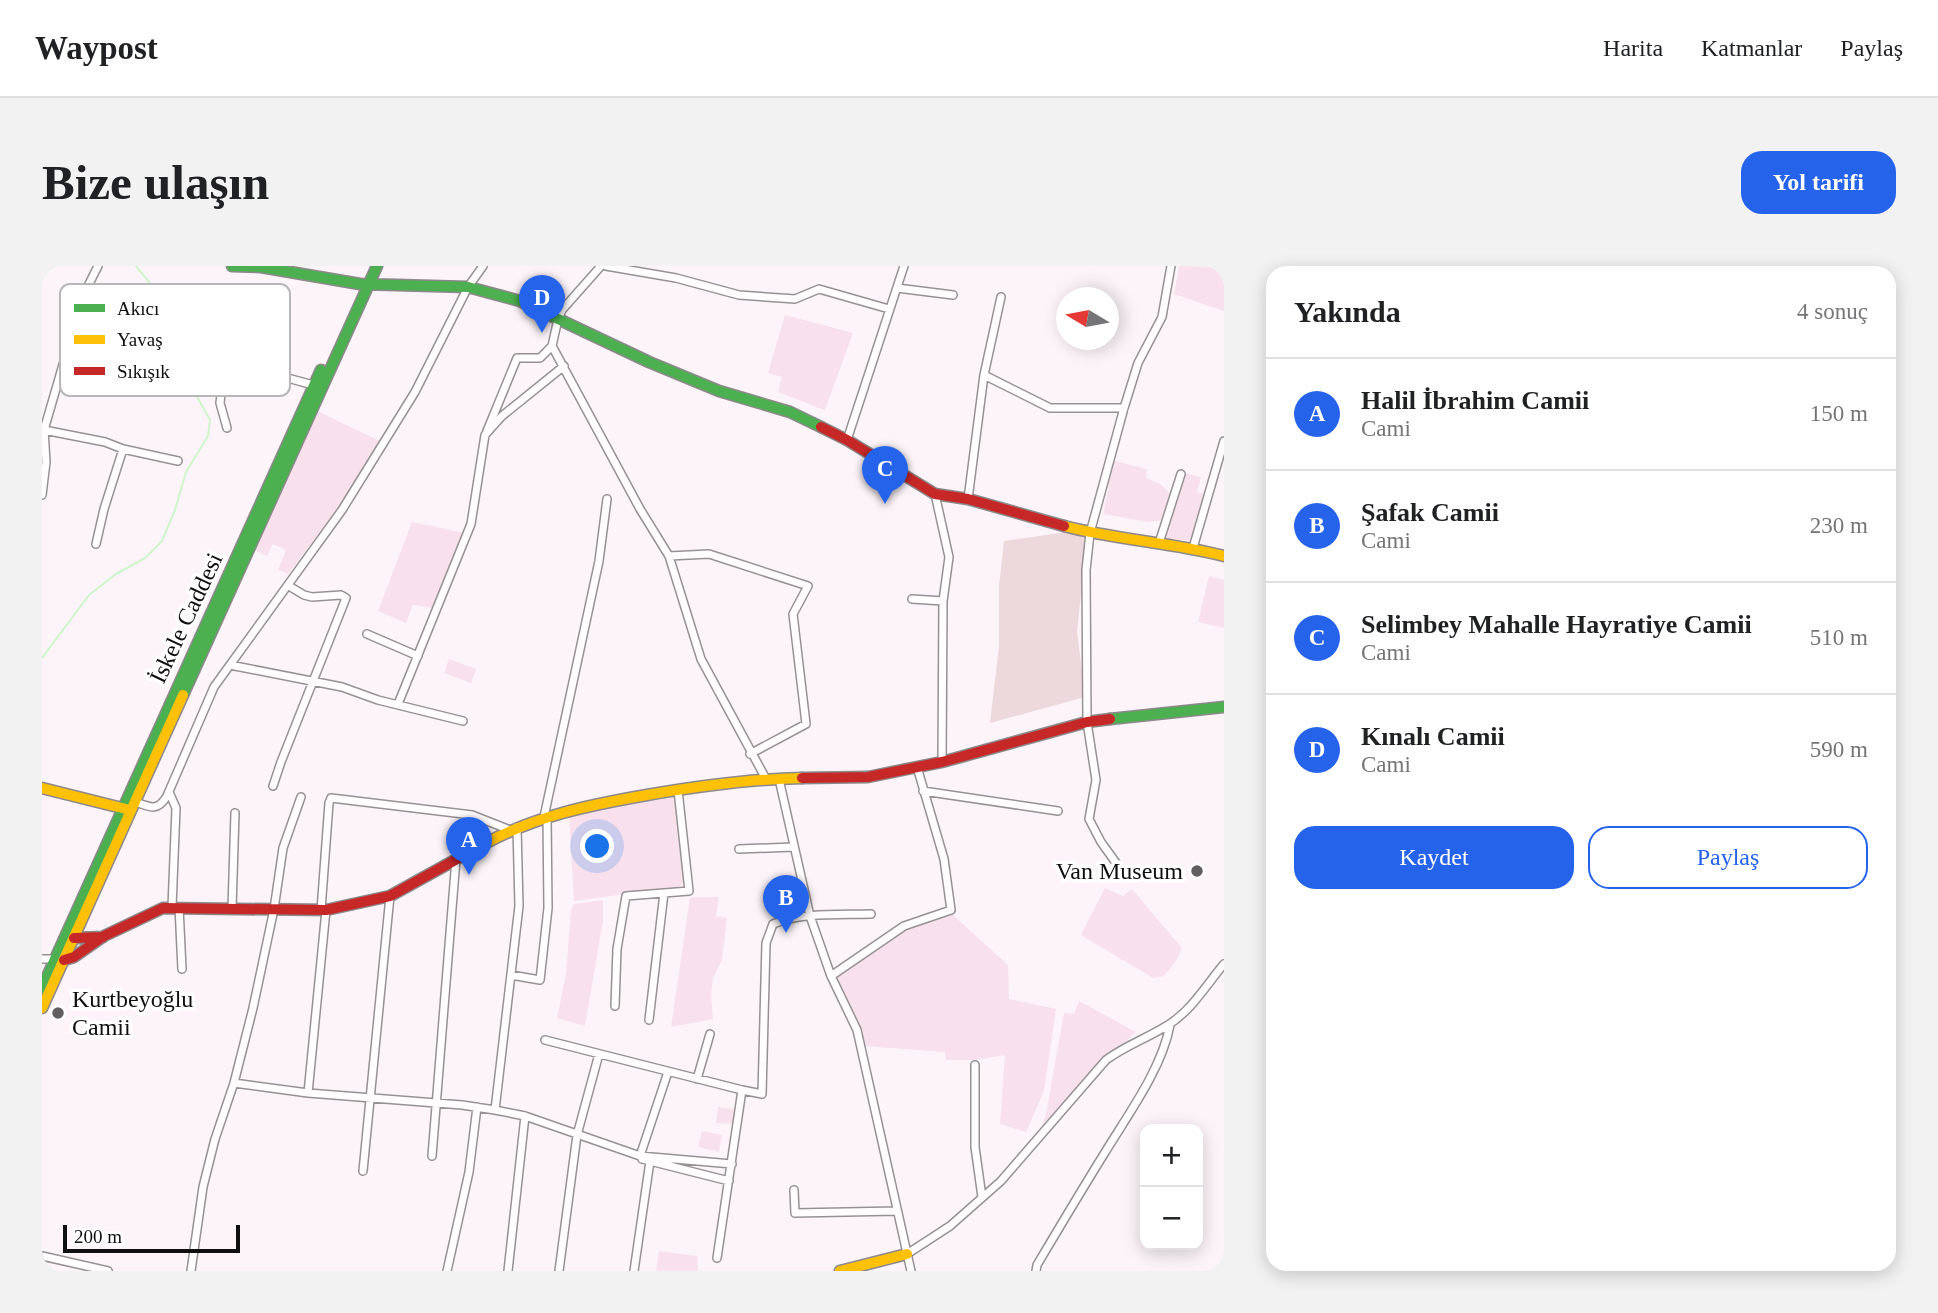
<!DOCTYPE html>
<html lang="tr">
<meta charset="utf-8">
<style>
:root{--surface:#fff;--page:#f2f2f2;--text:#202124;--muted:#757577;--line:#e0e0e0;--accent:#2563eb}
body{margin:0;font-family:Georgia,serif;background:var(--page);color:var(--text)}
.controls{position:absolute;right:21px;bottom:21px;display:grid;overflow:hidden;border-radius:14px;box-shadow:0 4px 18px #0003}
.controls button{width:63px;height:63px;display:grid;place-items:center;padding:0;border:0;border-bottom:2px solid var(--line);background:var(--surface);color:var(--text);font:35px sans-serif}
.compass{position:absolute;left:1014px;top:21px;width:63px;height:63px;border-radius:50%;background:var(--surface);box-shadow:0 4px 18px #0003;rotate:280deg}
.scale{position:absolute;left:21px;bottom:18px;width:177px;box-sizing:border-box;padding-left:7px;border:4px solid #0f0f0f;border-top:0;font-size:19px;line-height:24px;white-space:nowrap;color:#0f0f0f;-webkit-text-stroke:5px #fff;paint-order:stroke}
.you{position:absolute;left:556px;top:581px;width:24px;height:24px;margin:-18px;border:5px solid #fff;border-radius:50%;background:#1a73e8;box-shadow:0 0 0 10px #1a73e833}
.badge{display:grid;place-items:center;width:46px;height:46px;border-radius:50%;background:var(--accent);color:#fff;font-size:23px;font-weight:700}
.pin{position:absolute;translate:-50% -58px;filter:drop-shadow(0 2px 4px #0008)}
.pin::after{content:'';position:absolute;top:37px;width:24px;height:21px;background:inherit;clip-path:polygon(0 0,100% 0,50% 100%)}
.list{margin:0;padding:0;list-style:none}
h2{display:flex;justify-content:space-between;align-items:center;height:91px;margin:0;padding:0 28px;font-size:30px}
h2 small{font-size:23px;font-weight:400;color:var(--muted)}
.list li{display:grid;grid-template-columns:46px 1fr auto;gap:21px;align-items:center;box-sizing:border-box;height:112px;padding:0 28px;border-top:2px solid var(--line)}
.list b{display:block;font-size:26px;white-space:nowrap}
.list p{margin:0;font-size:23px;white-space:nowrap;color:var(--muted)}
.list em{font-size:23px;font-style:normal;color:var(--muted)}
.actions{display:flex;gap:14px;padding:21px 28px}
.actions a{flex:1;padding:16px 0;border:2px solid var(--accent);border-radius:21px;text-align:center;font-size:24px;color:var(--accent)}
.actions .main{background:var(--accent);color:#fff}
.map{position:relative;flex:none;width:1182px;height:1005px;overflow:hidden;border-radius:21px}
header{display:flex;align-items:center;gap:42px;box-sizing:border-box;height:98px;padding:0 35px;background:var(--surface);border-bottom:2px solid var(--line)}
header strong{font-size:33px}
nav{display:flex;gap:38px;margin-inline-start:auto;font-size:24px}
.intro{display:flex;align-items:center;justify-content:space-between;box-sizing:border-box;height:168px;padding:0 42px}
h1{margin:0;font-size:49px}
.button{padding:18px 32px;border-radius:21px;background:var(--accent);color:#fff;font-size:24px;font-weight:700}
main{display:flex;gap:42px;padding:0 42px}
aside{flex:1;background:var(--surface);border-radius:21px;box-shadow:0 4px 18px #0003}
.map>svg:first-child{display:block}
</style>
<header>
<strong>Waypost</strong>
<nav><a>Harita</a><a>Katmanlar</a><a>Paylaş</a></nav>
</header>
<div class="intro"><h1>Bize ulaşın</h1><a class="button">Yol tarifi</a></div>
<main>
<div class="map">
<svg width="1182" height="1005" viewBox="0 0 1182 1005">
<rect width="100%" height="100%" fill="#fcf4f9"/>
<path fill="#f8e1ed" d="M 1137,0 L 1182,1 L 1182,45 L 1132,28 Z
M 743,49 L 811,67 L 783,144 L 736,126 L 740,111 L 726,107 Z
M 275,145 L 338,175 L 297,241 L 246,308 L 236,304 L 244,284 L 231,278 L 225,290 L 212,284 Z
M 1072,195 L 1105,203 L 1104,212 L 1118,218 L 1129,228 L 1122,254 L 1105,256 L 1061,248 Z
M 1140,206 L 1159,211 L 1155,226 L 1164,229 L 1151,275 L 1120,272 Z
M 370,256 L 423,267 L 391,342 L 371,339 L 364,357 L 336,345 Z
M 1167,310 L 1182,314 L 1182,362 L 1156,356 Z
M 407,393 L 434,403 L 429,417 L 402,407 Z
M 633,531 L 643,612 L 641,617 L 636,621 L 532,635 L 527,548 Z
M 1063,622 L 1081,630 L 1090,623 L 1140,682 L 1134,695 L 1122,710 L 1111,712 L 1039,669 Z
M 648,631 L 677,631 L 674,650 L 685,652 L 680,694 L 671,712 L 669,730 L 671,753 L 629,761 Z
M 561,634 L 561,655 L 543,760 L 515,752 L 524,708 L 529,644 L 532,638 Z
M 911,649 L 966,699 L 967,733 L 1014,743 L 1002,825 L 984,866 L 958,858 L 963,789 L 933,794 L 904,794 L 903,786 L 822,780 L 818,763 L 794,711 L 863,664 Z
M 1037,735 L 1094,766 L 1052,805 L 1000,859 L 1004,848 L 1022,747 L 1032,748 Z
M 676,841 L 693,843 L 691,858 L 674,857 Z
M 660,865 L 680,869 L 677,886 L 656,881 Z
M 617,985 L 655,990 L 656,1005 L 614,1005 Z"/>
<path fill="#edd8dc" d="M 1025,266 L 1045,273 L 1035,365 L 1043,431 L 948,457 L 957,380 L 957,320 L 962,275 Z"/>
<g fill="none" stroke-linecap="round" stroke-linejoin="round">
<path stroke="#cef5cb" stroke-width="2" d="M 0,392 L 47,329 L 74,308 L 103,292 L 120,275 L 133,244 L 144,206 L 166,170 L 168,154 L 142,107 L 137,68 L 124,37 L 94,0"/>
<defs>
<path id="street" d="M 559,0 L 520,44 L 516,53 L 510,80 L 598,243 L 627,290 L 659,393 L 724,513
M 564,0 L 634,12 L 697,29 L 753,33 L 777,23 L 847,43
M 855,22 L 911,29
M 942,109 L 1008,142 L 1082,142
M 185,162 L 178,137 L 183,95 L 275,120
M 2,164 L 63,176 L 81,183 L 62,243 L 54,278
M 445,165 L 475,92 L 498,92 L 510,80
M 805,174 L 862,0
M 81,183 L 136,195
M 893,228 L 907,291 L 901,335 L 900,496
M 0,229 L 4,196 L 2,164 L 41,30 L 56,0
M 926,233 L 942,109 L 959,31
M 1117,277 L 1139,208
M 1151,282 L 1182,175
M 627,290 L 667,288 L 766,320 L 751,348 L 764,458 L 708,488
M 870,333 L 901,335
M 325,368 L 376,390
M 188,399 L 300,421 L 336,434 L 421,455
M 356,438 L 429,258 L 443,169 L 460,150 L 522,100
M 737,513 L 768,650 L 789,710 L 815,764 L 869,1005
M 231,520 L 239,496 L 304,332 L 299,329 L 270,331 L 262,329 L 247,320
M 881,525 L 1016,545
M 127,526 L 134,542 L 130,641
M 94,536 C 109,542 116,545 125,530 L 172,421 L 300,244 L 373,126 L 426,21 L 441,0
M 502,551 L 557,295 L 565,233
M 697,583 L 751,581
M 1077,601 L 1059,576 L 1047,553 L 1054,514 L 1045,456 L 1044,304 L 1048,267 L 1082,142 L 1096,97 L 1120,51 L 1129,0
M 137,641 L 140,703
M 190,642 L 193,547
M 279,644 L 287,537 L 289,532 L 430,549 L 468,564
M 0,693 L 13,693
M 469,709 L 498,714 L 506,642 L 505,550
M 789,710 L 862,660 L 909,644 L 902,593 L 875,501
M 573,740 L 575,683 L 584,630 L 647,625 L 636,524
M 607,754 L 622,627
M 503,774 L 700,824
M 933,799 L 933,881 L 940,931
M 655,813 L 668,768
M 192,817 L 266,827 L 420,839 L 453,844 L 477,640 L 475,561
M 266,827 L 284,644
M 453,844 L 483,850 L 598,890 L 690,898
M 390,890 L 414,593
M 598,890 L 626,806
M 600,893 L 687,915
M 321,905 L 348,630
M 752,924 L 753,947 L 855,945
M 865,988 L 908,960 L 959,915 L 1064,794 C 1084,779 1106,772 1126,759 C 1149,745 1165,718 1182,698
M 0,990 L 66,1005
M 675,992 L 700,824 L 720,828 L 724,677 L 731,658 C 761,646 798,649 829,648
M 149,1005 L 161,921 L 173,873 L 192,817 L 211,742 L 232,643 L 241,582 L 259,531
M 405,1005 L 427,906 L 435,841
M 466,1005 L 483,850
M 517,1005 L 535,869 L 557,788
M 592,1005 L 608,895
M 994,1005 L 995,999 C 1017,962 1039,925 1062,888 C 1085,850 1120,803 1128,759"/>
<path id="fast" d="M 190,0 L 219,1 L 318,18 L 426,21 L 478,35 L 607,96 L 677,125 L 748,146 L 779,161
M 141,429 L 335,0
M 1068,453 L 1182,441
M 0,722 L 279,104"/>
<path id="slow" d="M 1022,260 C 1074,274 1129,276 1182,290
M 0,522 L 88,544
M 442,578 C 494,550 547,539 605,529 C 657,520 708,513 760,512
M 0,742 L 141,429
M 798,1005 L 865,988"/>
<path id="jam" d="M 779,161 L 805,174 L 893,228 L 926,233 L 1022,260
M 760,512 L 826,511 L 900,496 L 1045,456 L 1068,453
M 32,672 L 61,671
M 22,694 L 32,691 L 62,670 L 121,642 L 284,644 L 348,630 L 442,578"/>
</defs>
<use href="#street" stroke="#969294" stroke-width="10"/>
<use href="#fast" stroke="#8c898b" stroke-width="13"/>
<use href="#slow" stroke="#8c898b" stroke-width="13"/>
<use href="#jam" stroke="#8c898b" stroke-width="13"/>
<use href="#street" stroke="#fffdfe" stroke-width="7"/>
<use href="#fast" stroke="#4caf50" stroke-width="10"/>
<use href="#slow" stroke="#ffc107" stroke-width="10"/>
<use href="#jam" stroke="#c62828" stroke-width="10"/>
</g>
<g fill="#625f61" stroke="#fff" stroke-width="2.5">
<circle cx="1155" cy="605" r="7"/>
<circle cx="16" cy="747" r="7"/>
</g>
<g text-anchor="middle" stroke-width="7" stroke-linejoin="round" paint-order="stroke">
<g font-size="24" fill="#0f0f0f" stroke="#fff">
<text transform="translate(144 352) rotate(-65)" y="8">İskele Caddesi</text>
</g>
<g font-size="24" fill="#0f0f0f" stroke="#fff" text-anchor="end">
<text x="1141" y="613">Van Museum</text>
<text x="30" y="741" text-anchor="start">Kurtbeyoğlu<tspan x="30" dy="28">Camii</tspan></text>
</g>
</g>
<rect x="18" y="18" width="230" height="112" rx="10" fill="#fff" stroke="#b7b7b7" stroke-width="2"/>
<rect x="32" y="38" width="31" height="8" fill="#4caf50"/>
<rect x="32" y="69" width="31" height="9" fill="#ffc107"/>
<rect x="32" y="101" width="31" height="8" fill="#c62828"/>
<g font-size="19" fill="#0f0f0f">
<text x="75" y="49">Akıcı</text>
<text x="75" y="80">Yavaş</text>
<text x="75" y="112">Sıkışık</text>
</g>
</svg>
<div class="controls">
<button>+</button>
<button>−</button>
</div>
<svg class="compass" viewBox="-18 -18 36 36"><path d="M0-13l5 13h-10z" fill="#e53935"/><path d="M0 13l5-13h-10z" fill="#757577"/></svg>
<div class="scale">200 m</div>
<div class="you"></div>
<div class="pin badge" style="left:427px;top:609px">A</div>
<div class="pin badge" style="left:744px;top:667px">B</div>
<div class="pin badge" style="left:843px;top:238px">C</div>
<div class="pin badge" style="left:500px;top:67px">D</div>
</div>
<aside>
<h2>Yakında<small>4 sonuç</small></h2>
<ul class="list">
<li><span class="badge">A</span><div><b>Halil İbrahim Camii</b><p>Cami</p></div><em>150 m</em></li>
<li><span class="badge">B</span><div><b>Şafak Camii</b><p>Cami</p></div><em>230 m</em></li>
<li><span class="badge">C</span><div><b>Selimbey Mahalle Hayratiye Camii</b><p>Cami</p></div><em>510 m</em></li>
<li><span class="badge">D</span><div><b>Kınalı Camii</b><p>Cami</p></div><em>590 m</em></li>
</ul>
<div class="actions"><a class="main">Kaydet</a><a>Paylaş</a></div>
</aside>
</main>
